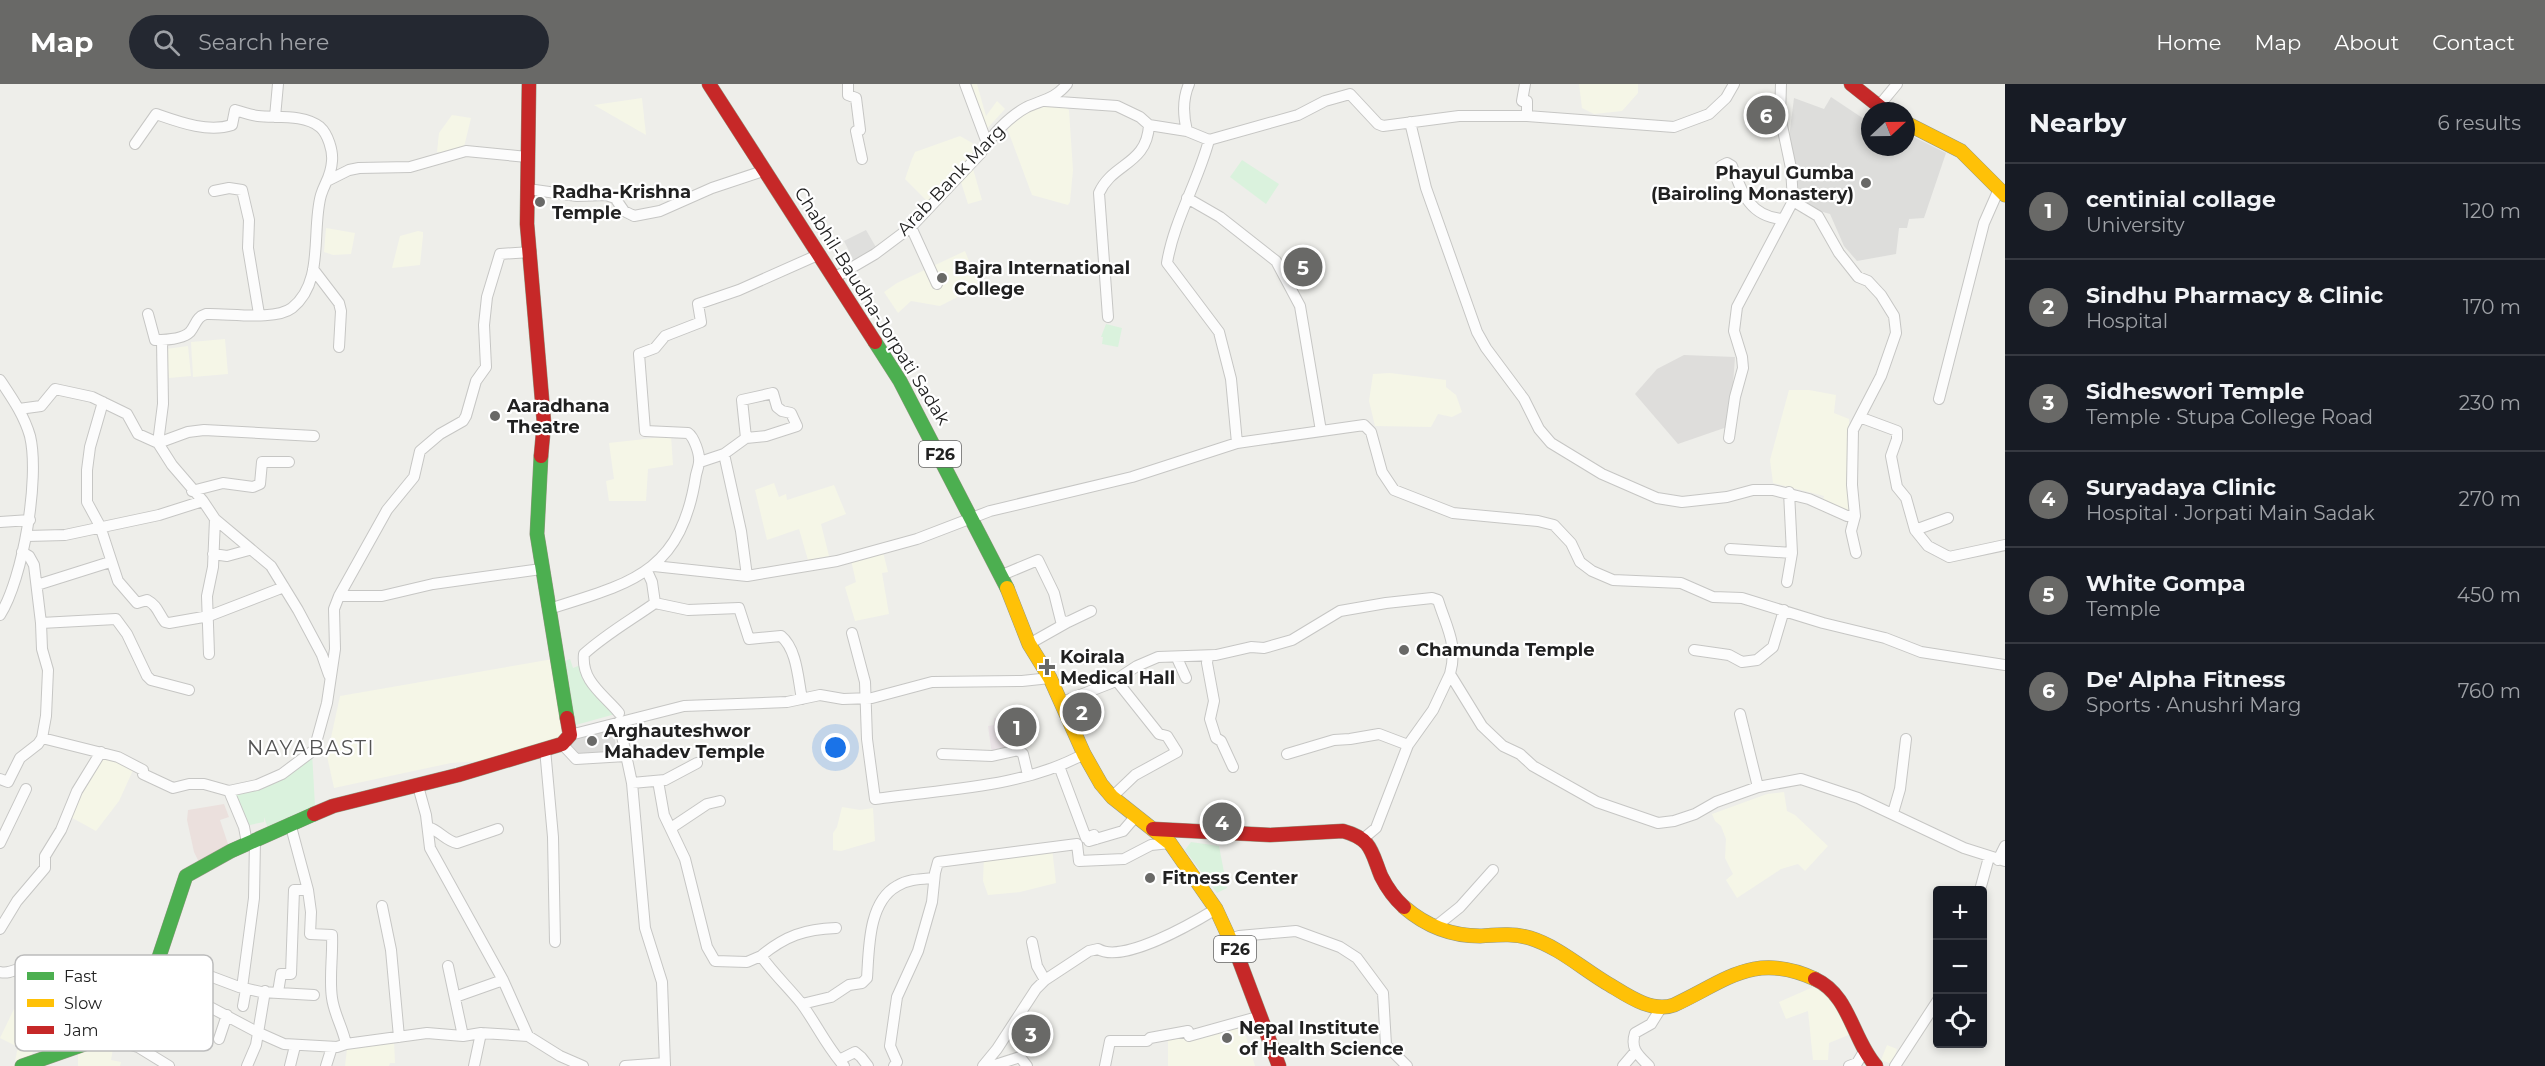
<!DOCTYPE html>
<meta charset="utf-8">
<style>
:root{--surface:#171b24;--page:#242831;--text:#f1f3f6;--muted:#9ea1a6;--line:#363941;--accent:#696967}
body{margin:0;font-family:Montserrat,sans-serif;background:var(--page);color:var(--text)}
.controls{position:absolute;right:18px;bottom:18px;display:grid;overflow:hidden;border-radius:6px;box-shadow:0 3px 9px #0003}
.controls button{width:54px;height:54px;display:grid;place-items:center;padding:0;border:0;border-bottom:2px solid var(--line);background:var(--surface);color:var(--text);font:30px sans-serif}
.compass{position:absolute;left:1861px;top:18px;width:54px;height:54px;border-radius:50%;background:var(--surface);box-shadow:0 3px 9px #0003;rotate:68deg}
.you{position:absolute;left:836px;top:664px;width:21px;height:21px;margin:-15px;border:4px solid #fff;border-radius:50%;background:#1a73e8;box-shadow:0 0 0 9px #1a73e833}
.badge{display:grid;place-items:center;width:39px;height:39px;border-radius:50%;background:var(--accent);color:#fff;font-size:20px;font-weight:700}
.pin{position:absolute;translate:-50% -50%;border:3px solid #fff;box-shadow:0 2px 6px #0006}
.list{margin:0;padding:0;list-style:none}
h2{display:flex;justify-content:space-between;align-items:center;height:78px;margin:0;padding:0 24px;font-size:26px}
h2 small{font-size:20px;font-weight:400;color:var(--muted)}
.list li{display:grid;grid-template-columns:39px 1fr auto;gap:18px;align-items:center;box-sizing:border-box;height:96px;padding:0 24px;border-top:2px solid var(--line)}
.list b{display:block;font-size:22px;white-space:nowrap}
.list p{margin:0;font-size:20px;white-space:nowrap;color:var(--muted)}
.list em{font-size:20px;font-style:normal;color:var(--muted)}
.icon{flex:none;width:33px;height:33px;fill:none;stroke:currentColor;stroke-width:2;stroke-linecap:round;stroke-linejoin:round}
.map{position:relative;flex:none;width:2005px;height:982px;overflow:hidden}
header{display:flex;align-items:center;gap:36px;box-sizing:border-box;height:84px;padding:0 30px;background:var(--accent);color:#fff}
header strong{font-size:28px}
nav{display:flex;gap:33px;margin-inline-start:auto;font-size:21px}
.search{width:420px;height:54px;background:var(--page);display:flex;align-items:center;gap:15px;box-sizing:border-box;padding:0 21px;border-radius:33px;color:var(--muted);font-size:22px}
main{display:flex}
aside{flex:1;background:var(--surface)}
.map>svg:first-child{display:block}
</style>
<header>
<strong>Map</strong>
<div class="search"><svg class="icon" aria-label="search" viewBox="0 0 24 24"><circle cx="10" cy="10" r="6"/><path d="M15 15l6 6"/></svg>Search here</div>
<nav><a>Home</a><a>Map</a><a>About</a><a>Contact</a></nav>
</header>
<main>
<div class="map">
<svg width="2005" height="982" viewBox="0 0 2005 982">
<rect width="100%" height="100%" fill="#eeeeea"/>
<path fill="#dedddb" d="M 1684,271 L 1735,273 L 1730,342 L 1678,360 L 1635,310 L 1657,285 Z"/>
<path fill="#ebe0dd" d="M 224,720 L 229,733 L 220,736 L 229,763 L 200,780 L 194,768 L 187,736 L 188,726 Z"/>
<path fill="#ebe4e7" d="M 1009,631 L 1014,658 L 992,670 L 988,642 L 994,641 L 994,634 Z"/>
<path fill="#f5f6e7" d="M 966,0 L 977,0 L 986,32 L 997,17 L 1005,25 L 984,48 Z
M 1579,0 L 1638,0 L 1638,9 L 1622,27 L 1594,30 L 1582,24 Z
M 642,14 L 646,51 L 594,21 Z
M 1058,19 L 1069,26 L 1073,86 L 1070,118 L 1068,121 L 1032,111 L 1007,44 L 1030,27 Z
M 452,31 L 471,34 L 464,63 L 456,70 L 437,68 L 439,49 Z
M 960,52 L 974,60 L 979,66 L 928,118 L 905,95 L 912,75 L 915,68 Z
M 973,85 L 982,116 L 968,120 L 961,98 Z
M 326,144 L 355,149 L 351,170 L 333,171 L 324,168 Z
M 418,147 L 423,148 L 423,152 L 420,181 L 392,184 L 400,152 Z
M 965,167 L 979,202 L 940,222 L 911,217 L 898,229 L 884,208 L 897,199 Z
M 225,255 L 228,290 L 193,293 L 191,258 Z
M 188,262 L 191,292 L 169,294 L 166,265 Z
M 1390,289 L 1446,296 L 1446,303 L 1456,311 L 1462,328 L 1452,333 L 1438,330 L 1431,343 L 1375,342 L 1369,317 L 1373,290 Z
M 1789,306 L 1809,306 L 1836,311 L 1834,329 L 1849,335 L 1852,429 L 1822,419 L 1824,412 L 1773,399 L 1770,376 Z
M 671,352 L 673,381 L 648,385 L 646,417 L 609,417 L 606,397 L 614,395 L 609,359 Z
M 774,399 L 779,413 L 786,410 L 787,416 L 834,401 L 846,430 L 821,440 L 829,472 L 808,476 L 799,445 L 767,456 L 755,406 Z
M 883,468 L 888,488 L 882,489 L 889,530 L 855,537 L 845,503 L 856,498 L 851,476 Z
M 553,575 L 565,653 L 480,677 L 451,679 L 334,704 L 327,672 L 340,612 Z
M 102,671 L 134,684 L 119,717 L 96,747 L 67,731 Z
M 1784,708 L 1787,727 L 1795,731 L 1828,762 L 1805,787 L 1798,780 L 1781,785 L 1737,814 L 1726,796 L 1733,790 L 1725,774 L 1726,755 L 1721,742 L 1715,737 L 1712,730 L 1767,710 Z
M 842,723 L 860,726 L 873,724 L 875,757 L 841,767 L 833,766 L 833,749 L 837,743 Z
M 1052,764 L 1056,799 L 1020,808 L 988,811 L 983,797 L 984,771 Z
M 1820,900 L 1833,908 L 1851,950 L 1829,959 L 1828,976 L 1813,976 L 1808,927 L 1786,935 L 1779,918 Z
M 26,912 L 48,927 L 31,973 L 15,977 L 18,963 L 0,954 L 14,925 L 18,927 Z
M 1243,943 L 1255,982 L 1168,982 L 1168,952 L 1183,948 L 1189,956 Z
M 394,956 L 395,979 L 390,979 L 389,982 L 345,982 L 347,965 Z
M 114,959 L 111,976 L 121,978 L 120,982 L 78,982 L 78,969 Z
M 1887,961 L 1897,965 L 1892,980 L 1881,976 Z"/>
<path fill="#dddddb" d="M 1831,13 L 1870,39 L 1870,63 L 1906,63 L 1906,49 L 1946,69 L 1924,134 L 1909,135 L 1907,144 L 1899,144 L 1896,170 L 1857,177 L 1844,162 L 1830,130 L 1802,122 L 1797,113 L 1797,85 L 1789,54 L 1794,14 L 1824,25 Z
M 612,643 L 618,670 L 576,674 L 564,661 L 572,654 Z"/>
<path fill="#daf2dd" d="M 1242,76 L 1279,100 L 1266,120 L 1230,93 Z
M 1106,240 L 1122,244 L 1118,263 L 1102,260 L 1103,253 L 1101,253 Z
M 570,575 L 573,584 L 583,580 L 619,629 L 572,642 L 562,578 Z
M 312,668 L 315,722 L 269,748 L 264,733 L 264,738 L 245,742 L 229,707 L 257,701 Z
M 1191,758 L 1219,762 L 1227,804 L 1217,809 L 1185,766 Z"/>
<path fill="#dfdfdd" d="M 866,146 L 877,165 L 855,179 L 844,157 Z"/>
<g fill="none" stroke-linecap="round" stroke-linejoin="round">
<defs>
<path id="street" d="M 848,0 L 848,11 L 856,14 L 860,46 L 856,47 L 862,75
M 965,0 L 987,59
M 1525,0 L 1522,17 L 1527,17 L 1527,32
M 1045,17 L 1117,22 L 1140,33 L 1149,41 L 1187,47 L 1209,56 L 1298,31 L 1325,17 L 1350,10 L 1378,40 L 1383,42 L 1459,32 L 1527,32 L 1674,43 L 1709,30 L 1726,14 L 1734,0
M 1878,23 L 1897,0
M 275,33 L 278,0
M 1410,38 L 1426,104 L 1477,248 L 1486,264 L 1524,315 L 1539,345 L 1551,359 L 1602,390 L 1657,414 L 1682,418 L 1727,413 L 1753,406 L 1773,406 L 1809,415 L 1847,432 L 1855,432
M 1187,47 C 1183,31 1182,16 1189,0
M 1209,56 C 1198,98 1174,136 1167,179 L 1219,248 L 1231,295 L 1237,359
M 135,60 L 156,30 C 179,38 208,49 232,41 L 235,26 C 243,28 250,31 258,32 C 276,34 304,30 320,43 C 328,50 333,67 332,77 C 331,93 325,98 321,111 C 311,146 325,198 292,224 C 275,237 228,229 206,230 C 196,233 196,241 190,248 C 183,255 165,256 155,256 L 148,230
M 1721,82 L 1727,79 L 1732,82 C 1742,109 1750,133 1783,135
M 329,96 L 349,86 L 359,84 L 410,83 L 466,67 L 527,73
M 528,105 L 577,112 L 606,111 L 615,114 L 624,127 L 634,132 L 660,127 L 712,104 L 766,86
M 214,107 L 229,104 L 242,106 L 249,136 L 248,164 L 259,230
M 1187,114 L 1220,133 L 1276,177 L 1300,222 L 1321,347
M 1793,117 L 1818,132 L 1839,169 L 1858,193 L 1868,197 L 1881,211 L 1894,232 L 1896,249 L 1881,292 L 1853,346 L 1852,401 L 1855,432 L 1851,447 L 1856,469
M 911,143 L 937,200
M 313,185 L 339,219 L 341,227 L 339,263
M 834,194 L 875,170 L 911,143 L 980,70 C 991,52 1008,33 1027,23 C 1042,16 1055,15 1067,0
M 1108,233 L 1099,109 C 1112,79 1147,81 1149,41
M 162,256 L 163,320 L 158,359 L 188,348 L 204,346 L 314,352
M 0,296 C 12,314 24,331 30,352 C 40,394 23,495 0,531
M 1939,315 L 1984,139 L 1999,105
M 103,318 L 90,363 L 87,386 L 87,418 L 100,442 L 118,497 L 137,519 L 147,516 C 158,522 158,529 165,538 L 169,539 L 209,532 L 284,503
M 19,325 L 41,322 L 55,305 L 92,313 L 127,330 L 138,350 L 158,359 L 172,381 L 203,417 L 215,435 L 271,482 L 298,526 L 322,571 L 329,591
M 1862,334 L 1897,347 L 1897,355 L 1891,372 L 1897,403 L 1906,414 L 1915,446 L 1948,434
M 1729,354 L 1735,313 L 1743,284 L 1742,273 L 1734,247 L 1737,223 L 1793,117 L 1791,84 L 1780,32 L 1781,0
M 724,370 L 741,447 L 747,492
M 700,378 L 724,370 L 746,354 L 766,352 L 797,342 L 791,329 L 782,327 L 777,323 L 773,309 L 742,316 L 746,354
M 192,407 L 223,399 L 253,403 L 260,400 L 262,378 L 289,378
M 0,438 L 30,436
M 1915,446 L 1928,462 L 1949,473 L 2005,461
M 27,452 L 65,451 L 159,431 L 203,417
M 1730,465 L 1792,469
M 22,468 L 29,472 L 34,481 L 41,539 L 116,535 L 127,550 L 147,592 L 151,596 L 189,606
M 213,470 L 227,472 L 249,466
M 654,482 L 747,492 L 837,477 L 917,455 L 990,427 L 1132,393 L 1237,359 L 1364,341 L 1371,348 L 1382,388 L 1394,406 L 1453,429 L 1538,437 L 1554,441 L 1571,459 L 1580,478 L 1592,487 L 1613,496 L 1681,499 L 1713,513 L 1742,514 L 1823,539 L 1885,554 L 1921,568 L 2005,581
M 647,487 L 652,498 L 655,519
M 1002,491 L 1038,476 L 1054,509 L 1061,537 L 1068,538 L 1091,527
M 1787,498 L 1792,469 L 1789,408
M 37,501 L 110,478
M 339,512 L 382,512 L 433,500 L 541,485
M 549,525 C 632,499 681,489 696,391 C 697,387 699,381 699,378 C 700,370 694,353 688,349 L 645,347 L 639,270 L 655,264 L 665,252 L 701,238 L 698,220 L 739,206 L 820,170
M 852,549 L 865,598 L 867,655 L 875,715 C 944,705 1022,704 1084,670
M 1029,560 L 1068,538
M 1694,566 L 1729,571 L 1742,578 L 1757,576 L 1773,563 L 1784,526
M 209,570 L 207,512 L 213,483 L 215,435
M 1208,572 L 1207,579 L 1214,617 L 1210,635 L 1216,654 L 1221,657 L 1233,683
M 1177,574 L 1186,594
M 1060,619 L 1111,599 L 1137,582 L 1158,573 L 1216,571 L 1251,563 L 1264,564 L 1292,556 L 1340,527 L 1386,519 L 1432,514 L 1438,516 C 1447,545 1458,560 1450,590 L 1482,642 L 1503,662 L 1520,670 L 1533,682 L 1597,718 L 1658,739 L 1674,737 L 1695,730 L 1716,718 L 1758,703 L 1801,695 L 1858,714 L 1964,764 L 2005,777
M 619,629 C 603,610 581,597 584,570 C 606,550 631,536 655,519 L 688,526 L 739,524 L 749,555 L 781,552 C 797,565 798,595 802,615
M 1740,630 L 1758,703
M 619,638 L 632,699 L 645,844 L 662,898 L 665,982
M 570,651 L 684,622 L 787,618 L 820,611 L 843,615 L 872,614 L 932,598 L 1022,597 L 1050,594
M 42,654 L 118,673 L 143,686 L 143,690 L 173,704 L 189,700 L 204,700 L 229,707
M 562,660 L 576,675 L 626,672
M 545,665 L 553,753 L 555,858
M 942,670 L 992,672 L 1018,666 L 1023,670 L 1028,691
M 1287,670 L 1334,656 L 1350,655 L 1379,650 L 1408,661
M 1059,682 L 1086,754 L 1094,751 L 1096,755
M 0,695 L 8,698 L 20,674 L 38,660 L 42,654 L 46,632 L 48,586 L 42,565 L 41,539
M 658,697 L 664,731 L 685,775 L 707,863 L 715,877 L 747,878 L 761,872 C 773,889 788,903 801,919 C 816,939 826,962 844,982
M 632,699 L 665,696 L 697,679
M 418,702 L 426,731 L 430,764 L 503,896 L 528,952
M 1112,713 L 1135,691 L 1177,668 L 1167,652 L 1159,650 L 1116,596
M 1893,729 L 1900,705 L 1906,655
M 428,743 C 440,747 446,757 457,759 L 498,745
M 671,744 L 707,720 L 720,717
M 1364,754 L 1376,744 L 1408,661 L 1433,626 L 1450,590
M 1089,757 L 1123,747 L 1135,733
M 0,759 L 26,705
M 247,759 L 244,743 L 229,707 L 257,701 L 282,690 L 314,666 L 327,619 L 335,565 L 334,525 L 339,512 L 387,426 L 414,393 L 420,367 L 440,350 L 463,337 L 466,332 L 476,297 L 486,283 L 484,241 L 487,213 L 500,170 L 531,168
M 1998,776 L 2005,762
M 308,806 L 311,828 L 310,850 L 332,851 C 333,872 329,894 332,914 C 334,930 343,944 346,960
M 1980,806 L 1989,773
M 382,822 L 391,866 L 399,953
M 1435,843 L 1460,823 L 1493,786
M 0,845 L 17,817 L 45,784 L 45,772 L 61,746 L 77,707 L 101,668
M 1231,855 L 1239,852 L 1296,847 L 1340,863 L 1357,874 L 1383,909 L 1386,961 L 1407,982
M 1032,858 L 1037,882 L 1045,896
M 761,872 C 785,852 805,845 836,844
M 159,873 L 239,903 L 261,908 L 314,911
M 448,882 L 463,952
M 0,888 C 11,891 20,882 32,881 C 73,876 105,884 142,903
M 146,896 L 191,913 L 257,948 L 284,960 L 337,963 L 346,960 L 427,949 L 463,952 L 481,949 L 528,952 L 560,972 L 583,982
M 242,904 L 254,814 L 255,755
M 278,908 L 281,890 L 291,890 L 294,806 L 308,806 L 290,739
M 455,913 L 503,896
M 802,920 L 831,913 L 849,901 L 862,899 L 867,894 C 869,865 868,818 897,802 C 908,795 922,795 934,794
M 243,922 L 246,905
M 105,953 L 138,963 L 169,982
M 219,955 L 227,931
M 839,976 L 855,968 L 861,973 L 868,982
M 247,982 L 256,961 L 265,907
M 290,982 L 295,962
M 326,982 L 332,963
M 474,982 L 481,949
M 625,982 L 665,979
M 894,982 L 897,978 L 890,962 L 897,913 L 918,867 L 932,818 L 935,789 L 938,778 L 1077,760 L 1079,777 L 1124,775 L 1151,761 L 1170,759
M 983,982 L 997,965 L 1036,905 L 1045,896 L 1089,867 L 1098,865 C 1123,880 1193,839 1216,825
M 992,982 L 1020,973 L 1027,982
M 1105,982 L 1110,957 L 1147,957 L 1150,954 L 1188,947 L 1189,952 L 1261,932
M 1623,982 L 1635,968
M 1649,982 C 1638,971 1630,965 1635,949 L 1651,940 L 1661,924
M 1849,982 L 1857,979 L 1863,969
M 1895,982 L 1938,916"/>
<path id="fast" d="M 875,258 L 900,297 L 1007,504
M 541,372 L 537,450 L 567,634
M 22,982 L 105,953 L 133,919 L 159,873 L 186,792 L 231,767 L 314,730"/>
<path id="slow" d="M 1906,39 L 1961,67 L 2005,111
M 1007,504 L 1029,560 L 1050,594 L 1084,670 L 1101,700 L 1112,713 L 1170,759 L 1216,825 L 1238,873
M 1404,823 C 1426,842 1450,852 1480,852 C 1496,851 1514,849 1530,854 C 1559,863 1584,886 1610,901 C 1628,912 1652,929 1674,921 C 1726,897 1754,867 1815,895"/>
<path id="jam" d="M 529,0 L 527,140 L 544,339 L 541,372
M 709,0 L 875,258
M 1851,0 L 1885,27
M 314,730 L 333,722 L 458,691 L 562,660 L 570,651 L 567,634
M 1153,745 L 1270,751 L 1343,747 C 1372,755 1371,767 1381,792 C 1387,804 1394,814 1404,823
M 1238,873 L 1279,982
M 1815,895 C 1850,911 1852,955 1876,982"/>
</defs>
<use href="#street" stroke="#c6c6c4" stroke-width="12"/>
<use href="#fast" stroke="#949883" stroke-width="15"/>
<use href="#slow" stroke="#949883" stroke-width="15"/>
<use href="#jam" stroke="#949883" stroke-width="15"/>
<use href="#street" stroke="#fcfcfc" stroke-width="10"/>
<use href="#fast" stroke="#4caf50" stroke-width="14"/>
<use href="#slow" stroke="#ffc107" stroke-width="14"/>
<use href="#jam" stroke="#c62828" stroke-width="14"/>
</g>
<g fill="#696967" stroke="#fff" stroke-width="2">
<circle cx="1866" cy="99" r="6"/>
<circle cx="540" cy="118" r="6"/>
<circle cx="942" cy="194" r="6"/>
<circle cx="495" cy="332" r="6"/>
<circle cx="1404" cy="566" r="6"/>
<path d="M1044 574h6v6h6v6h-6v6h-6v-6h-6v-6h6z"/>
<circle cx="592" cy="657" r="6"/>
<circle cx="1150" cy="794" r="6"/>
<circle cx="1227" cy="954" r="6"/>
</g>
<g text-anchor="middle" stroke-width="4.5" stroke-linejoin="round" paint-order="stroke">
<g fill="#fff" stroke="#646464" stroke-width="1.5">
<rect x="919" y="357" width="42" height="26" rx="4.5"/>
<rect x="1214" y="852" width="42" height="26" rx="4.5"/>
</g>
<g font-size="16" font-weight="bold" fill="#212121">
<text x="940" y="376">F26</text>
<text x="1235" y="871">F26</text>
</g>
<g font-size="18" font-weight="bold" fill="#212121" stroke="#fff" text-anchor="start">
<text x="1854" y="95" text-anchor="end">Phayul Gumba<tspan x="1854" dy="21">(Bairoling Monastery)</tspan></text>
<text x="552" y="114">Radha-Krishna<tspan x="552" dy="21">Temple</tspan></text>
<text x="954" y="190">Bajra International<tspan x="954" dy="21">College</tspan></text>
<text x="507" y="328">Aaradhana<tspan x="507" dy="21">Theatre</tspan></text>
<text x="1416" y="572">Chamunda Temple</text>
<text x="1060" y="579">Koirala<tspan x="1060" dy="21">Medical Hall</tspan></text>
<text x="604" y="653">Arghauteshwor<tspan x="604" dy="21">Mahadev Temple</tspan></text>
<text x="1162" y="800">Fitness Center</text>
<text x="1239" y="950">Nepal Institute<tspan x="1239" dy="21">of Health Science</tspan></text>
</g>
<g font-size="18" fill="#212121" stroke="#fff">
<text transform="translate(951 96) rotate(-46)" y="6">Arab Bank Marg</text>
<text transform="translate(872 222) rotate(58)" y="6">Chabhil-Baudha-Jorpati Sadak</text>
</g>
<g font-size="20" letter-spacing="1.5" fill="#545454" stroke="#fff">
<text x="311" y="671">NAYABASTI</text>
</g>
</g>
<rect x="15" y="871" width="198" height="96" rx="9" fill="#fff" stroke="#bcbcbc" stroke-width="1.5"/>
<rect x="27" y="888" width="27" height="8" fill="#4caf50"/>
<rect x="27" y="915" width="27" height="8" fill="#ffc107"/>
<rect x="27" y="942" width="27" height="8" fill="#c62828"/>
<g font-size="16" fill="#212121">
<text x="64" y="898">Fast</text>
<text x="64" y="925">Slow</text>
<text x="64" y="952">Jam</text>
</g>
</svg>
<div class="controls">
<button>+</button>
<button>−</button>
<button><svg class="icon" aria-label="locate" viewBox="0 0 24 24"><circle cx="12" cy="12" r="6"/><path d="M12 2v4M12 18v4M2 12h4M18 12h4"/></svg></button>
</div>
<svg class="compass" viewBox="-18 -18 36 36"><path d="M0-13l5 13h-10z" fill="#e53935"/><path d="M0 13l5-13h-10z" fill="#9ea1a6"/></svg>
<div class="you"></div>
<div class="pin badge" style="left:1017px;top:643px">1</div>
<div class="pin badge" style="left:1082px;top:628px">2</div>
<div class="pin badge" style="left:1031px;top:950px">3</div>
<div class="pin badge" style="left:1222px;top:738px">4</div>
<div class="pin badge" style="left:1303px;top:183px">5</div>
<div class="pin badge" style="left:1766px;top:31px">6</div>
</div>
<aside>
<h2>Nearby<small>6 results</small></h2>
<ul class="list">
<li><span class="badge">1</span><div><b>centinial collage</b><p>University</p></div><em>120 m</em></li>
<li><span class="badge">2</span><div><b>Sindhu Pharmacy &amp; Clinic</b><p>Hospital</p></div><em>170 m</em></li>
<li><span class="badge">3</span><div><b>Sidheswori Temple</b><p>Temple · Stupa College Road</p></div><em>230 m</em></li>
<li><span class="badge">4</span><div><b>Suryadaya Clinic</b><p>Hospital · Jorpati Main Sadak</p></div><em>270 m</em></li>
<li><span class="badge">5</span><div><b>White Gompa</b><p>Temple</p></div><em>450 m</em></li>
<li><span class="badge">6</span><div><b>De' Alpha Fitness</b><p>Sports · Anushri Marg</p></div><em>760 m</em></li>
</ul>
</aside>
</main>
